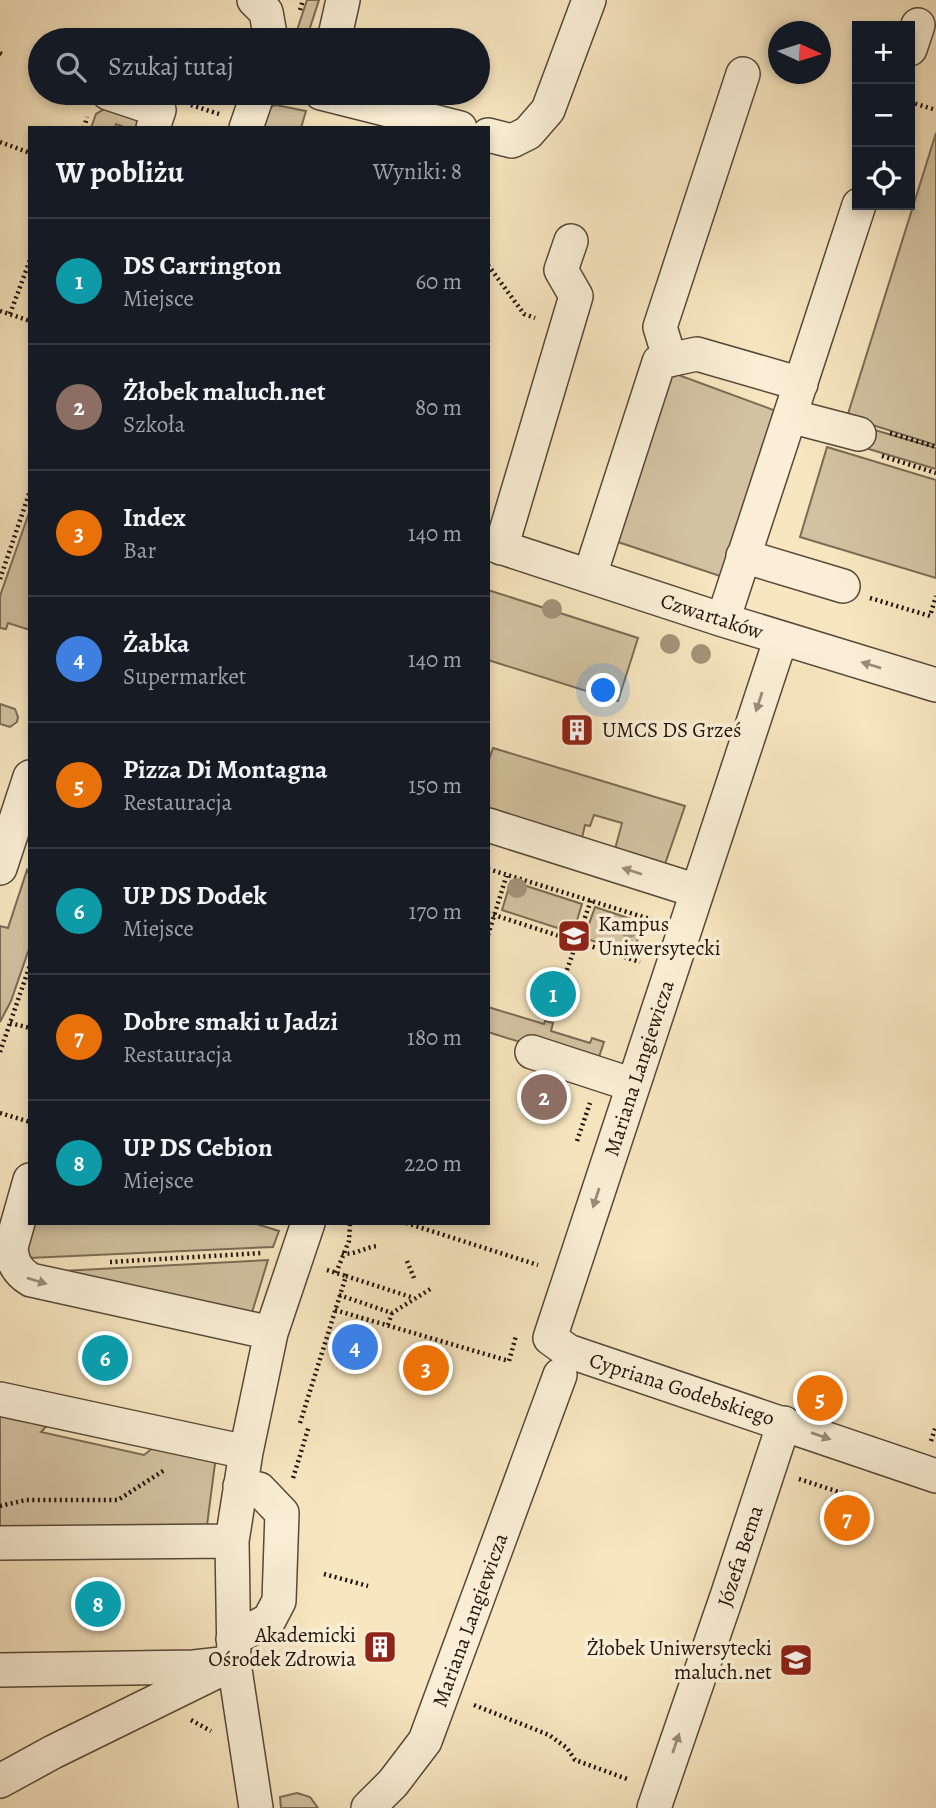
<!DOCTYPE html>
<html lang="pl">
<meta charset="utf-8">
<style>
:root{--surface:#171b24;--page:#242831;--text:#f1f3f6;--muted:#9ea1a6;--line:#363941;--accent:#1a73e8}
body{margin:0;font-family:Alegreya,serif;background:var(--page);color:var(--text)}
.controls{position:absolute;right:21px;top:21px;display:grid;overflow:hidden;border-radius:0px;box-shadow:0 4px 10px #0003}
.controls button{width:63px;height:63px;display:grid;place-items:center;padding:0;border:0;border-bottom:2px solid var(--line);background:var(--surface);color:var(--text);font:35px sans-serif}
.compass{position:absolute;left:768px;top:21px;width:63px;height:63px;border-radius:50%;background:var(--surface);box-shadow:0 4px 10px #0003;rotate:94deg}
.you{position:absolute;left:604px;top:691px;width:24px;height:24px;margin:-18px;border:5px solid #fff;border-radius:50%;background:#1a73e8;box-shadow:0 0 0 10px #1a73e833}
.badge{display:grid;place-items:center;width:46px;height:46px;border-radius:50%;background:var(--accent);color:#fff;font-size:23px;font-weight:700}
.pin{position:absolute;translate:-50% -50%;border:4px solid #fff;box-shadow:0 2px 7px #0006}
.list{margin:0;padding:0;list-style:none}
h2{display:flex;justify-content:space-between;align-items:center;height:91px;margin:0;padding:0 28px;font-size:30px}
h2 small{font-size:23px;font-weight:400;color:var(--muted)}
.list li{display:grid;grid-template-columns:46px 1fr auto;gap:21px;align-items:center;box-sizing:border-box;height:126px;padding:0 28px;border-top:2px solid var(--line)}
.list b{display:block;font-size:26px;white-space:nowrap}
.list p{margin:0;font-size:23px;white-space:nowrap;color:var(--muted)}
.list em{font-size:23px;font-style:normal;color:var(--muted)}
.icon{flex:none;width:38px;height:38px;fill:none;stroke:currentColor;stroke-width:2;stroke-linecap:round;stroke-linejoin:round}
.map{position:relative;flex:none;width:936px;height:1808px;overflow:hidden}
.search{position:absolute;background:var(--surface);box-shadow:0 4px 10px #0003;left:28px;top:28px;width:462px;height:77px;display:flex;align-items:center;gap:18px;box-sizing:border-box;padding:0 24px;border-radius:38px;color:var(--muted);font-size:26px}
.panel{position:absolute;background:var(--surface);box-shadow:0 4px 10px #0003;left:28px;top:126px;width:462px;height:1099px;border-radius:0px}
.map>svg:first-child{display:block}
</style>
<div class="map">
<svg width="936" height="1808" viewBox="0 0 936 1808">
<rect width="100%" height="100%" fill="#f7e6c0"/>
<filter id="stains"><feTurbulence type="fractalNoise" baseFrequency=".00286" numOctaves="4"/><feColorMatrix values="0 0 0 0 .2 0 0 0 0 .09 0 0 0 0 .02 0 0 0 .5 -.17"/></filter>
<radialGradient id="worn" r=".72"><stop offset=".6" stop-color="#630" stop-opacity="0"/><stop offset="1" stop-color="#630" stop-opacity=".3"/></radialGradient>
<path fill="#d3c2a1" stroke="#7a6b56" stroke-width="2" d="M 307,0 L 319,0 L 306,40 L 301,40 L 296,33 Z
M 276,105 L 306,111 L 301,128 L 253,128 L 269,107 Z
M 106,108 L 142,120 L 143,128 L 127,128 L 116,124 L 115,128 L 91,128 L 96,114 Z
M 936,133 L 936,445 L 847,417 Z
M 665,370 L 779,412 L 726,578 L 612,540 Z
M 868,428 L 936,448 L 936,469 L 862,447 Z
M 827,447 L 936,480 L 936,578 L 800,537 Z
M 30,510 L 30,630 L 8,623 L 6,629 L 0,628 L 0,596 Z
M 488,590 L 638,638 L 618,701 L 488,660 Z
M 0,704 L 15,709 L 18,717 L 17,722 L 10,727 L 0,724 Z
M 493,748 L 685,806 L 665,864 L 615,849 L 622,823 L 594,815 L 590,826 L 585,825 L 582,838 L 488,808 L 488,762 Z
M 27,870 L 30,875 L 30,946 L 11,1001 L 0,1022 L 0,926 L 8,928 Z
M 511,881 L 582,904 L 573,933 L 502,910 Z
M 595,907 L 643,923 L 633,954 L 584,938 Z
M 488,1007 L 544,1024 L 545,1021 L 553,1023 L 551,1031 L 590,1043 L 592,1038 L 604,1042 L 596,1066 L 488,1032 Z
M 31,1223 L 253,1223 L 279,1231 L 273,1247 L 29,1258 L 26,1251 Z
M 268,1260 L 250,1319 L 42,1272 Z
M 0,1408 L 53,1419 L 41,1432 L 144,1455 L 159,1443 L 216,1456 L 206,1533 L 0,1534 Z
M 297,1793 L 310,1797 L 318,1808 L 281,1808 L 280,1797 Z"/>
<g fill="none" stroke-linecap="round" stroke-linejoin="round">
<defs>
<path id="minor" d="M 254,0 L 266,12 L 271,40
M 334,40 L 343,0
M 910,49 L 918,25
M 108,93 L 159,110 L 153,128
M 321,93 L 460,128
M 246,128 L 258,93
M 488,135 L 512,141 L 528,133 L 548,110 L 589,0
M 670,360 L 660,327 L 743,74
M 790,416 L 859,434
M 488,543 L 723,620 L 936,685
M 501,548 L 576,296 L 561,270 L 571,241
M 743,556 L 843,586
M 590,575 L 659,362 L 697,354 L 801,384
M 723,620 L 859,205
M 781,638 L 550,1338 L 568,1351 L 936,1476
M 488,825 L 697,891
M 0,868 L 30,777
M 532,1052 L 633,1085
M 30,1180 L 11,1247 C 12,1262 17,1272 31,1280 L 271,1333
M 0,1399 L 246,1452
M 0,1543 L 232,1541
M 233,1639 L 269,1620 L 279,1601 L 282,1513 L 259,1489 L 240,1486
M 0,1670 L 194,1667 L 221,1664
M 0,1781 L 53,1752 L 234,1663
M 256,1808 L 234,1663 L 232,1541 L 246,1452 L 271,1333 L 308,1223
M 368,1808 L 393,1783 L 425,1741 L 560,1375
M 654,1808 L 728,1593 L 784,1423"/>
</defs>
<use href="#minor" stroke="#574839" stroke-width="36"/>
<path stroke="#22140c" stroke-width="4.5" stroke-dasharray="2 3.5" stroke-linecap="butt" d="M 300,10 L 303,0
M 0,53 L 2,54
M 910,102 L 936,110
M 191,105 L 219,114
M 84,128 L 87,117
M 0,142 L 30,153
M 488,265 L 524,314 L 535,318
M 0,311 L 30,321
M 10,314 L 30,260
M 890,433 L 936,447
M 882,456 L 936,473
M 0,579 L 30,491
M 870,598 L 930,616 L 936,596
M 488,869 L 653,920
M 488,913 L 640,962
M 488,935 L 507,874
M 567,970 L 591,900
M 10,1023 L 30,1028
M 0,1052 L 30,965
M 0,1113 L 30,1122
M 577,1141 L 590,1103
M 406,1223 L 538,1265
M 342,1253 C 354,1256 365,1247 377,1246
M 407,1261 L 414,1278
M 110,1262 L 262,1253
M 327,1270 L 346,1276
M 336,1273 L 349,1241 L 350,1223
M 339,1295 L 392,1313 L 432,1288
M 335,1310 L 509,1361 L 516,1336
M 388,1325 L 392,1313
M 300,1423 L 346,1276 L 414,1298
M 931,1441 L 936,1426
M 293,1478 L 309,1426
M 799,1479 L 845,1494
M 0,1506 L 26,1500 L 118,1500 L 166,1469
M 324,1574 L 368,1586
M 474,1705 L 549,1735 L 567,1748 L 575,1760 L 630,1780
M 191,1720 L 211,1731"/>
<use href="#minor" stroke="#faefd6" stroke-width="33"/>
</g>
<g fill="#a4947a">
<circle cx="552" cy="609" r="10"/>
<circle cx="670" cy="644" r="10"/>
<circle cx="701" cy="654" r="10"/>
<circle cx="517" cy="888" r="10"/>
<circle cx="629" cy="928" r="10"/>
</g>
<defs><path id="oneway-solid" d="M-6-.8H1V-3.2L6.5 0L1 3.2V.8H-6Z" transform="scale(1.75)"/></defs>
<g fill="#998c7b">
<use href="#oneway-solid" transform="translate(871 665) rotate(-163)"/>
<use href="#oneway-solid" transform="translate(759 702) rotate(108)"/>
<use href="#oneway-solid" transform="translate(632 871) rotate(-162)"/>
<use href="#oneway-solid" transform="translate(596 1198) rotate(108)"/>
<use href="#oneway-solid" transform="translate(37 1281) rotate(17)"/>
<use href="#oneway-solid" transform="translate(821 1436) rotate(19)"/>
<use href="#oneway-solid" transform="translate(676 1743) rotate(-71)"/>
</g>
<defs>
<symbol id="building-square" viewBox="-11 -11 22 22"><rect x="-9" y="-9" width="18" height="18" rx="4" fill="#8f2418" stroke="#faefd6"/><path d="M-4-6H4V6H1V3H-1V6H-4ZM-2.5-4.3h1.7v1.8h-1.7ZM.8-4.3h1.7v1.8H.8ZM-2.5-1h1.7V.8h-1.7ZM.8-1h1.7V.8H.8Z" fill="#fff"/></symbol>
<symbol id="university-square" viewBox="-11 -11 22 22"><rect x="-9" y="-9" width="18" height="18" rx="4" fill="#8f2418" stroke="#faefd6"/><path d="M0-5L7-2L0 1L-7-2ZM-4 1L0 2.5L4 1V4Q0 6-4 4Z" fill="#fff"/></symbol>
<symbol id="school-square" viewBox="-11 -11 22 22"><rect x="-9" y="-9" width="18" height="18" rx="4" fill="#8f2418" stroke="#faefd6"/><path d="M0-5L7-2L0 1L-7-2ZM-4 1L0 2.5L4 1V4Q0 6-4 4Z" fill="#fff"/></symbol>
</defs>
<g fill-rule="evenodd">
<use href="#building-square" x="558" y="711" width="38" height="38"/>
<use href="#university-square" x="555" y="917" width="38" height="38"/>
<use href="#building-square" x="361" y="1628" width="38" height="38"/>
<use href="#school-square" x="777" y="1641" width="38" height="38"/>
</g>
<g text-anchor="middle" stroke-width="7" stroke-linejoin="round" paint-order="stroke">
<g font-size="21" fill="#22140c" stroke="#faefd6">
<text transform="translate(712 616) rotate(18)" y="7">Czwartaków</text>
<text transform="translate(639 1068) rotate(-72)" y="7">Mariana Langiewicza</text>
<text transform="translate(682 1389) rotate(18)" y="7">Cypriana Godebskiego</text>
<text transform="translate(740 1556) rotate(-72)" y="7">Józefa Bema</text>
<text transform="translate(470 1620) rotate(-70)" y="7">Mariana Langiewicza</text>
</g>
<g font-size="21" fill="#22140c" stroke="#faefd6" text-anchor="start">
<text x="602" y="737">UMCS DS Grześ</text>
<text x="598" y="931">Kampus<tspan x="598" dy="24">Uniwersytecki</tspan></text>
<text x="356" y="1642" text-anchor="end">Akademicki<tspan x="356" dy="24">Ośrodek Zdrowia</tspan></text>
<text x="772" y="1655" text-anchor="end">Żłobek Uniwersytecki<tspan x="772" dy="24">maluch.net</tspan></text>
</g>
</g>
<rect width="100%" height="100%" filter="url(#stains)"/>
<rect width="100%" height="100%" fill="url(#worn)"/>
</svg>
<div class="controls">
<button>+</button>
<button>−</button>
<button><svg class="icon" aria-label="locate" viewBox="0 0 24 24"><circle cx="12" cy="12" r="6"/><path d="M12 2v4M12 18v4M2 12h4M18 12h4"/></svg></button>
</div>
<svg class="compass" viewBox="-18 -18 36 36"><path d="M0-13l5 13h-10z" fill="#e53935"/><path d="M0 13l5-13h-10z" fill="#9ea1a6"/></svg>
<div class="you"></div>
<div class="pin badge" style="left:553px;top:994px;background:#0f9aa8">1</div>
<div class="pin badge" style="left:544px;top:1097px;background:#8d6e63">2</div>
<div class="pin badge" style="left:426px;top:1368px;background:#e8710a">3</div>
<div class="pin badge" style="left:355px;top:1347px;background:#3f7fe0">4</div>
<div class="pin badge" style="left:820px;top:1398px;background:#e8710a">5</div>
<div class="pin badge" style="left:105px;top:1358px;background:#0f9aa8">6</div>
<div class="pin badge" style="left:847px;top:1518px;background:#e8710a">7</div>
<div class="pin badge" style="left:98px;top:1604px;background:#0f9aa8">8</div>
<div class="search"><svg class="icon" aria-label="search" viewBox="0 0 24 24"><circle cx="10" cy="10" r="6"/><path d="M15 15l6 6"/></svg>Szukaj tutaj</div>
<section class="panel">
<h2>W pobliżu<small>Wyniki: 8</small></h2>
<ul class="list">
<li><span class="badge" style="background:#0f9aa8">1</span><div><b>DS Carrington</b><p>Miejsce</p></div><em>60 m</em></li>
<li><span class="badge" style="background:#8d6e63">2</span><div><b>Żłobek maluch.net</b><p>Szkoła</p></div><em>80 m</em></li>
<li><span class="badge" style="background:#e8710a">3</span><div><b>Index</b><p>Bar</p></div><em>140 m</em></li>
<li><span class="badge" style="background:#3f7fe0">4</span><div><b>Żabka</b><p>Supermarket</p></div><em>140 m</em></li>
<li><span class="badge" style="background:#e8710a">5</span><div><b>Pizza Di Montagna</b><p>Restauracja</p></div><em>150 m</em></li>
<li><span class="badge" style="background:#0f9aa8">6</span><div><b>UP DS Dodek</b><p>Miejsce</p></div><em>170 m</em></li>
<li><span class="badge" style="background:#e8710a">7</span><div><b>Dobre smaki u Jadzi</b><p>Restauracja</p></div><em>180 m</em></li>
<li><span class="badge" style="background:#0f9aa8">8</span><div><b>UP DS Cebion</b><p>Miejsce</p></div><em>220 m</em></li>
</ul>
</section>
</div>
